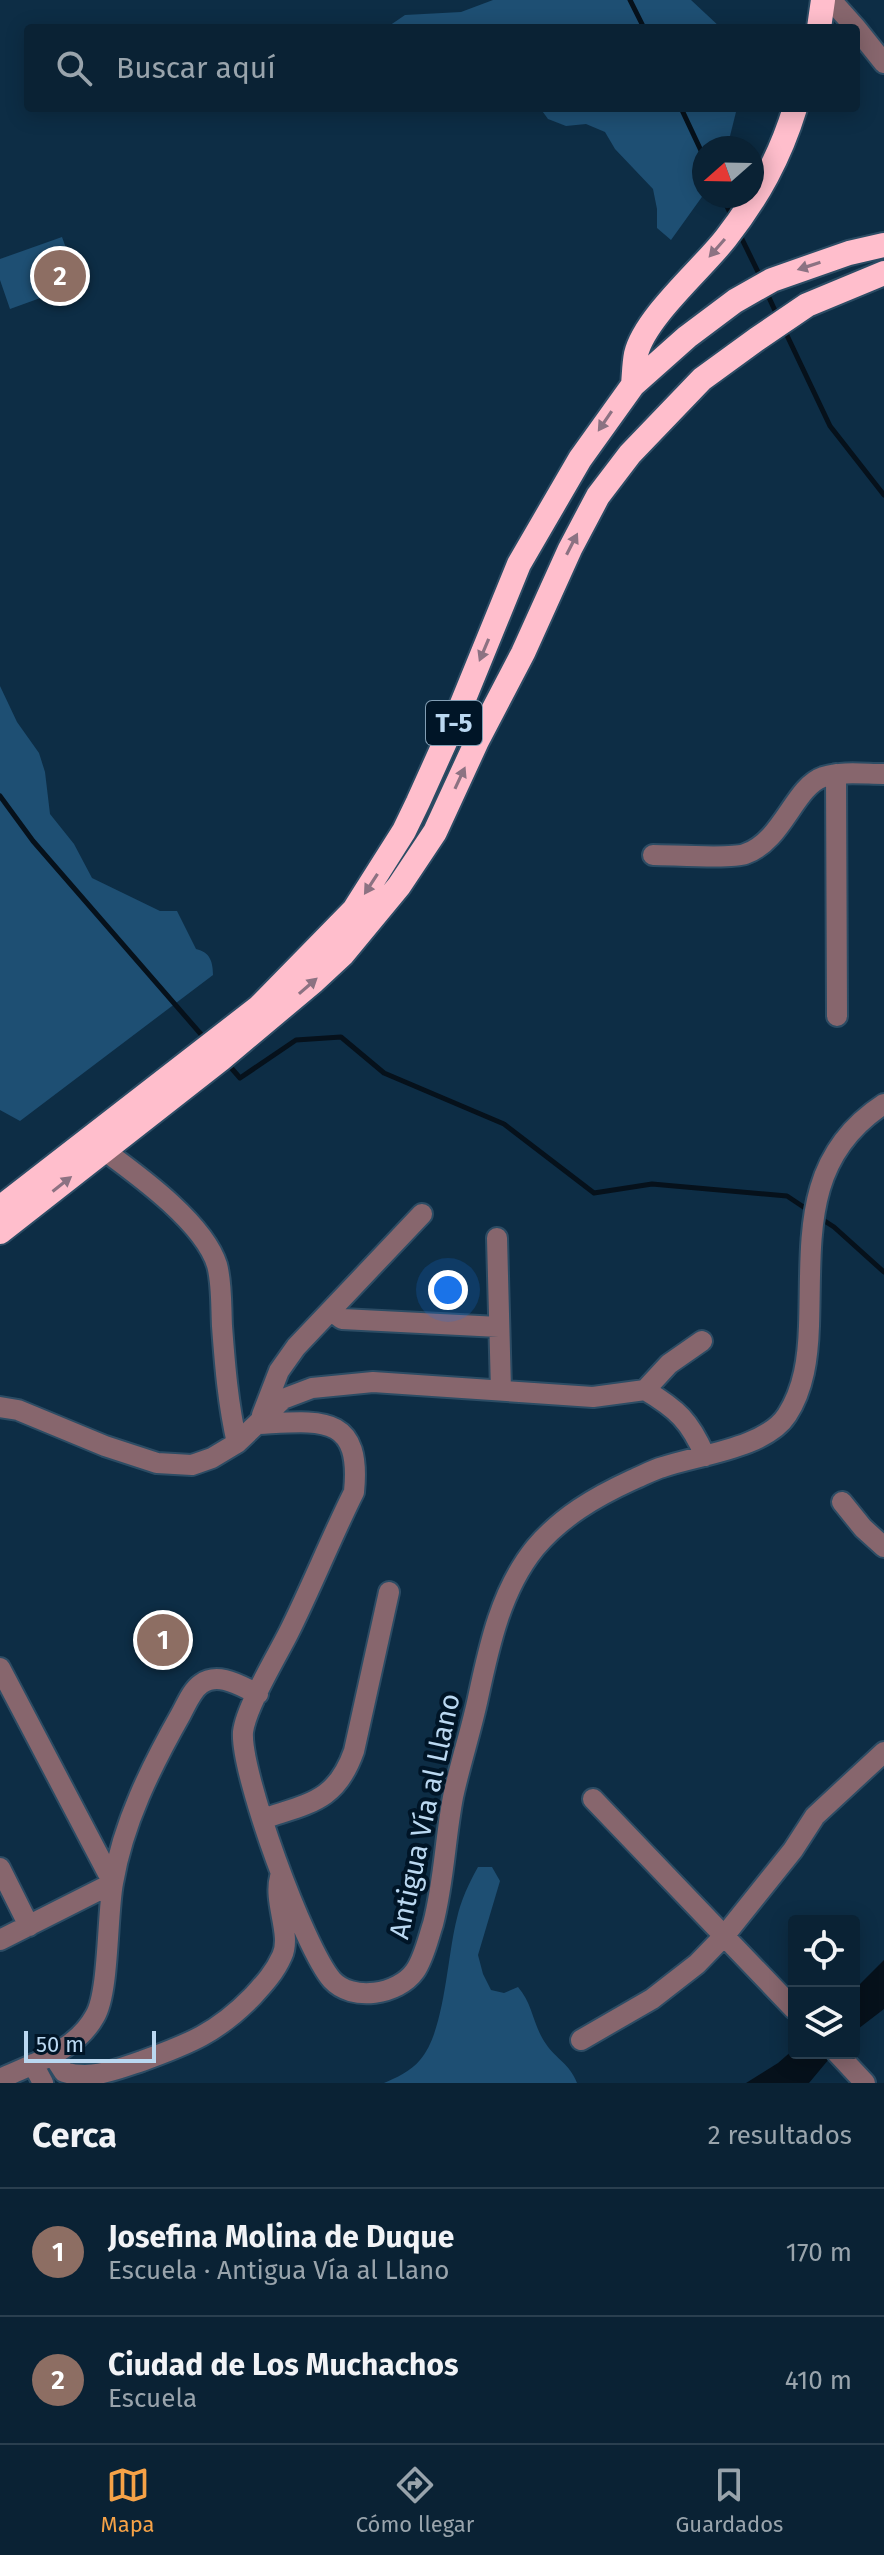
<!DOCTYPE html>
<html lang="es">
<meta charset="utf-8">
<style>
:root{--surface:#0a2234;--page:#132a3c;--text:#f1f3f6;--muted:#99a4ac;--line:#2a3f4f;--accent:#f6a247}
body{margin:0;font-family:"Fira Sans",sans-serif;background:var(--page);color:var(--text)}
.controls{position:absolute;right:24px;bottom:24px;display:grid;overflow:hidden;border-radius:8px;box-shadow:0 4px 20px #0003}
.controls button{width:72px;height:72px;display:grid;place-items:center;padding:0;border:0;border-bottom:2px solid var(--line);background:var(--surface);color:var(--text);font:40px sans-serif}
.compass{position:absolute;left:692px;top:136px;width:72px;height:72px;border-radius:50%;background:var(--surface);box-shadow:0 4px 20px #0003;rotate:250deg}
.scale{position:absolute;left:24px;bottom:20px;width:132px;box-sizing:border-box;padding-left:8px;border:4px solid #bad8f1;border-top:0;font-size:22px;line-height:28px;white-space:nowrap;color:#bad8f1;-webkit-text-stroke:6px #001527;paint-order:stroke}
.you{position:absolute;left:448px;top:1290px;width:28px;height:28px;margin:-20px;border:6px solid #fff;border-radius:50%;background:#1a73e8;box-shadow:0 0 0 12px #1a73e833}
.badge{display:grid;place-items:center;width:52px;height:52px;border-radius:50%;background:var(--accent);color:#fff;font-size:26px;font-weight:700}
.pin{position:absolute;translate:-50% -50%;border:4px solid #fff;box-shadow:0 2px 8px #0006}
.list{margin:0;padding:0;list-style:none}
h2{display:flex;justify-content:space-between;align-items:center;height:104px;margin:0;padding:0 32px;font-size:34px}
h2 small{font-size:26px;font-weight:400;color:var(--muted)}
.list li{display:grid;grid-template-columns:52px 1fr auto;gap:24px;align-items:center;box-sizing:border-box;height:128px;padding:0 32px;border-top:2px solid var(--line)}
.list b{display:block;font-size:30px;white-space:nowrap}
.list p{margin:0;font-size:26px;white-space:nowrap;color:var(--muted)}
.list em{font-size:26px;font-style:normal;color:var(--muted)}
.icon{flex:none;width:44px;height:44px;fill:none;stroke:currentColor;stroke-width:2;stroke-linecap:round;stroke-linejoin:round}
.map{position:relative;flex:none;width:884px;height:2083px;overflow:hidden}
.search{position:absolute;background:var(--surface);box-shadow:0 4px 20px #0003;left:24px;right:24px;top:24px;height:88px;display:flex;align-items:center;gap:20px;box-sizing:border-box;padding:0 28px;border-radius:8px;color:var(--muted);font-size:30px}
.sheet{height:360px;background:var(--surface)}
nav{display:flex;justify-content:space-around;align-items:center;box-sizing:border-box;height:112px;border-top:2px solid var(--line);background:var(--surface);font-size:22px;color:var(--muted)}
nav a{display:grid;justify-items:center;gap:4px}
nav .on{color:var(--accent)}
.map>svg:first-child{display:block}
</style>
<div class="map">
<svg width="884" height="2083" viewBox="0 0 884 2083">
<rect width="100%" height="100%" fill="#0d2d45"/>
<path fill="#1e4f73" d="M 493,0 L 691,0 L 721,28 L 386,28 L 405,15 L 461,12 Z
M 540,108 L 737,108 L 727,148 L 704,148 L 704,194 L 671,240 L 657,228 L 657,209 L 653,189 L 615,149 L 605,132 L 586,124 L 566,126 L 548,119 Z
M 62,237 L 79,284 L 10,309 L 0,280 L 0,259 Z
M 0,686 L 17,722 L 39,753 L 45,772 L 50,814 L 74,844 L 92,878 L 160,911 L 177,911 L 196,949 C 210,952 213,962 213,975 L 20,1121 L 0,1110 Z
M 478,1867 L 492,1867 L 500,1881 L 478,1955 L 483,1974 L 491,1990 L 504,1993 L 518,1987 C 533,2004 533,2026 546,2044 C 556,2059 570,2064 577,2083 L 384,2083 C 396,2078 411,2071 420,2060 C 445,2032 447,1956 457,1918 C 461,1900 469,1883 478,1867 Z"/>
<path fill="#06111b" d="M 884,1960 L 884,2009 L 854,2032 L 854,1990 Z
M 794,2049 L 794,2053 L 834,2053 L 809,2083 L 746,2083 L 778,2063 Z"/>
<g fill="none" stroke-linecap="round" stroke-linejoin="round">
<path stroke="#06111b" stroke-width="5" d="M 630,0 L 644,28
M 681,108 L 704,157
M 722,196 L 732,217
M 739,233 L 761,278
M 766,291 L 777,315
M 783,327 L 830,426 L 884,495
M 0,796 L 33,841 L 206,1040
M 226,1062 L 240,1078 L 296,1040 L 341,1037 L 384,1073 L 504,1124 L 594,1193 L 652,1184 L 787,1196 L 811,1212
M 820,1218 L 834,1227 L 884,1272"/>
<defs>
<path id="minor" d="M 831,0 L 856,28
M 856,28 L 884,63
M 836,774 L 837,1016
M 653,855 C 672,855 731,859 745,854 C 783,841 794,787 823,777 C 842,771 864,774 884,774
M 105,1151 C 139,1176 204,1223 217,1265 C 222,1283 221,1307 222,1326 C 225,1366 228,1404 237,1443
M 497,1238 L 501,1390
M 331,1311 L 342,1319 L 499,1327
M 645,1390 L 669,1364 L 702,1341
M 0,1407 L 18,1410 L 105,1446 L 157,1463 L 192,1465 L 212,1458 L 237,1443 L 283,1399 L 312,1388 L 373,1382 L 593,1397 L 645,1390 C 677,1409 690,1421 705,1456
M 262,1415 L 279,1371 L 296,1347 L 422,1214
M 259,1424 C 320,1421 362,1413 354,1492 C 331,1538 312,1586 289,1632 C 277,1656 246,1707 243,1732 C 240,1773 304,1948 332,1980 C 352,2002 398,1995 415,1971 C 424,1958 428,1939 433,1924 C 444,1882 445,1839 453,1797 C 460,1764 471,1731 478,1698 C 489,1646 501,1590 535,1548 C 561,1517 595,1497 632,1480 C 642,1476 652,1470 663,1467 C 698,1455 766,1448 787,1415 C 804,1389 808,1357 809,1326 C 812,1239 801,1158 884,1104
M 842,1502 L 863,1528 L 884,1547
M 0,1668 L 113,1883 L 0,1940
M 593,1799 L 794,2009
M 263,1819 C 309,1803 336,1802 354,1751 L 389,1592
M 0,1868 L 29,1926
M 581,2040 L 652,1999 L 697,1964 L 725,1935 L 793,1850 L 815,1816 L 884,1752
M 837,2053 L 865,2083
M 53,2055 L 64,2072 C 92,2080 115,2070 142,2061 C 189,2044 217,2033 253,1996 C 264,1984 275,1972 282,1956 C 292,1935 273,1902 280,1877
M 33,2064 L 43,2083
M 0,2079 C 34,2063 76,2051 95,2016 C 109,1993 107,1915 113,1883 C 123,1823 151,1767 181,1714 C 186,1705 192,1690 201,1684 C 219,1671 242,1687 258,1694"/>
<path id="highway" d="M 819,28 L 823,0
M 633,385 C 634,375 634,364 636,354 C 645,317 702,269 726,238 C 758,197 780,157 795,108
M 0,1208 L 259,1007 L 354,910 L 404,831 L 418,802 L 459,711 L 519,564 L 580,459 L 633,385 L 687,337 L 735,301 L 772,280 L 849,253 L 884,245
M 0,1232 L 221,1059 L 314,981 L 342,955 L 399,886 L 435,832 L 477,741 L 523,653 L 570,549 L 598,496 L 630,454 L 702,379 L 757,339 L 807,305 L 884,273"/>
</defs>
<use href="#minor" stroke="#2c4c64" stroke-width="24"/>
<use href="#highway" stroke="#2c4c64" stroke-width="28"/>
<use href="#minor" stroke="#87666d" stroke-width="20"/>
<use href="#highway" stroke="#ffbecc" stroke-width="24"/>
</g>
<defs><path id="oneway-solid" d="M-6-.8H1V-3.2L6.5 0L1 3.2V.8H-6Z" transform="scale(2)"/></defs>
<g fill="#8c7282">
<use href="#oneway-solid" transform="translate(717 248) rotate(131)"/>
<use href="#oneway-solid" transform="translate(809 266) rotate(162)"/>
<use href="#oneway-solid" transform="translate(605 421) rotate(124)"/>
<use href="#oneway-solid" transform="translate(572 544) rotate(-63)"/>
<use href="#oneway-solid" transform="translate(484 650) rotate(113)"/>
<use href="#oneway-solid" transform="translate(460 778) rotate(-65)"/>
<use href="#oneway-solid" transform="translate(371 884) rotate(123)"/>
<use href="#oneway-solid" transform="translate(308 986) rotate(-41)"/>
<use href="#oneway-solid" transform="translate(62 1184) rotate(-38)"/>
</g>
<g text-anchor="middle" stroke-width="8" stroke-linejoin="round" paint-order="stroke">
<rect fill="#001527" stroke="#829eb4" stroke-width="2" x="426" y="701" width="56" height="44" rx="6"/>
<g font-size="26" font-weight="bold" fill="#bad8f1">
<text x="454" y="732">T-5</text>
</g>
<g font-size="28" fill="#bad8f1" stroke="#001527">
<text transform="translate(424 1816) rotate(-78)" y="10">Antigua Vía al Llano</text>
</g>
</g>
</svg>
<div class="controls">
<button><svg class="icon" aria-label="locate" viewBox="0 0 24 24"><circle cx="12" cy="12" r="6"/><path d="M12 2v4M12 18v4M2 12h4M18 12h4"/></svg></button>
<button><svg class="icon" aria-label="layers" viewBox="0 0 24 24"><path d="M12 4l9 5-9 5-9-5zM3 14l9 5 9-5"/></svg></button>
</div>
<svg class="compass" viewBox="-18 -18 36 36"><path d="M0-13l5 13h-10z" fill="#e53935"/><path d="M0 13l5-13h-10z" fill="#99a4ac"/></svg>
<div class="scale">50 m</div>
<div class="you"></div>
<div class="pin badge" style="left:163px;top:1640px;background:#8d6e63">1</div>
<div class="pin badge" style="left:60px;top:276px;background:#8d6e63">2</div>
<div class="search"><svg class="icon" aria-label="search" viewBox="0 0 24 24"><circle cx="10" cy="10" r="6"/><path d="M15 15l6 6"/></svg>Buscar aquí</div>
</div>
<section class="sheet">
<h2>Cerca<small>2 resultados</small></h2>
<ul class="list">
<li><span class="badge" style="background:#8d6e63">1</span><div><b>Josefina Molina de Duque</b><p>Escuela · Antigua Vía al Llano</p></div><em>170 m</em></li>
<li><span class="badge" style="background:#8d6e63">2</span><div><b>Ciudad de Los Muchachos</b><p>Escuela</p></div><em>410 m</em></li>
</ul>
</section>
<nav>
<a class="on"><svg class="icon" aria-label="map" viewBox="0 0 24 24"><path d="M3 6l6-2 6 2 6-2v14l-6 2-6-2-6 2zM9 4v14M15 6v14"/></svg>Mapa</a>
<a><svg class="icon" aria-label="directions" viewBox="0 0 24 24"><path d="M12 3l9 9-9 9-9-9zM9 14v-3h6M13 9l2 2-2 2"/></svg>Cómo llegar</a>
<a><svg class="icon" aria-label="saved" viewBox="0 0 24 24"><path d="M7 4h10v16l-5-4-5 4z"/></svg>Guardados</a>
</nav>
